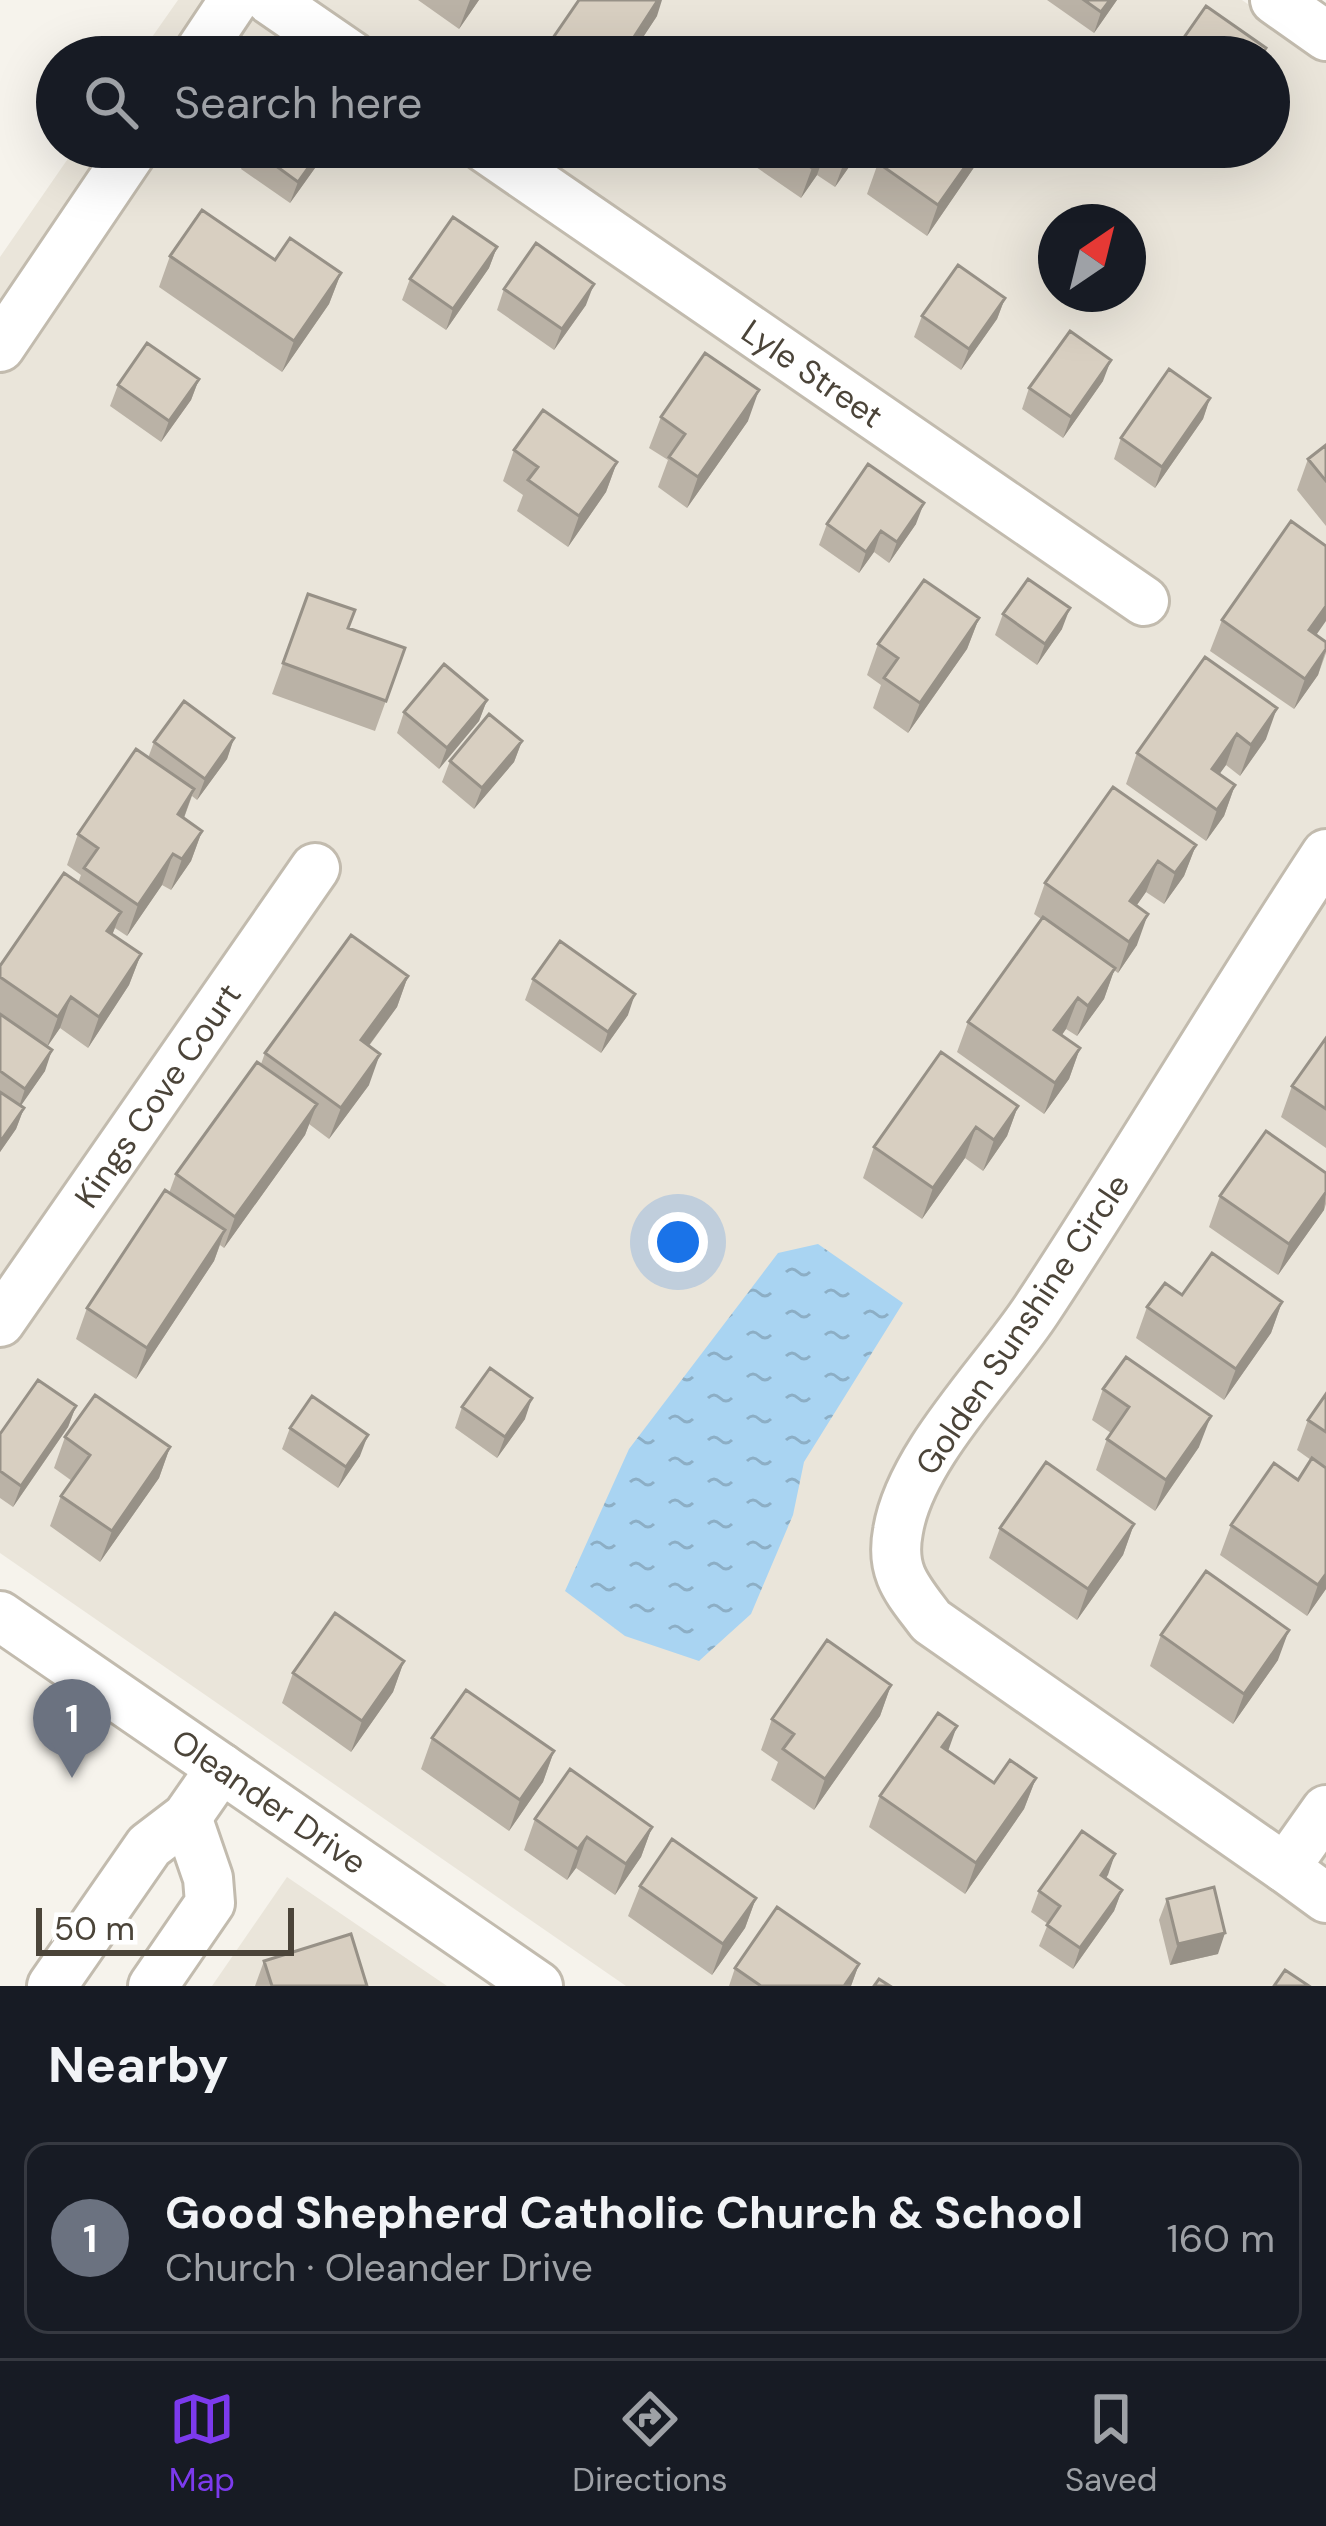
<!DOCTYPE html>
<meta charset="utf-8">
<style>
:root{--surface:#171b24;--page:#242831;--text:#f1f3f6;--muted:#9ea1a6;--line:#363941;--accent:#7c3aed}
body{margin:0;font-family:"DM Sans",sans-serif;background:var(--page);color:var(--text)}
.compass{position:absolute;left:1038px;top:204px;width:108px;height:108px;border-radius:50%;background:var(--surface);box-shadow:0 12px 48px #0002;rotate:35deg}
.scale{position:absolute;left:36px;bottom:30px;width:258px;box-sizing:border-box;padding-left:12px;border:6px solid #4b4439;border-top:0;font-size:33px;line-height:42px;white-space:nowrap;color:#4b4439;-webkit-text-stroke:9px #fff;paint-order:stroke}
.you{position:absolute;left:678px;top:1242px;width:42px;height:42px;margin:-30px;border:9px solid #fff;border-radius:50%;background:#1a73e8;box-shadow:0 0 0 18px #1a73e833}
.badge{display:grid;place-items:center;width:78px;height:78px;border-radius:50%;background:var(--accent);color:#fff;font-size:39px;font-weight:700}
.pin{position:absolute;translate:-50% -99px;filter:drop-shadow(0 3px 6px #0008)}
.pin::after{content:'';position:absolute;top:63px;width:42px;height:36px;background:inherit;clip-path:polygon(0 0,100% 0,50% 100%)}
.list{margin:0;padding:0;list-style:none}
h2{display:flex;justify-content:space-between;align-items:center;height:156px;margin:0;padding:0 48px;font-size:51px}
h2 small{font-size:39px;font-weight:400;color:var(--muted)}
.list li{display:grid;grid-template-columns:78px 1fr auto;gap:36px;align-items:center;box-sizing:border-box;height:192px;margin:0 24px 24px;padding:0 24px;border:3px solid var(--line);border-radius:24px}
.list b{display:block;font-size:45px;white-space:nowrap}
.list p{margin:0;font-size:39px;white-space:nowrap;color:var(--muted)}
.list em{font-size:39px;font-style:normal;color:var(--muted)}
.icon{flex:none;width:66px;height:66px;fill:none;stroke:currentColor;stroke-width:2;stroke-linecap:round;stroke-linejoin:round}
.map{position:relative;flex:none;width:1326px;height:1986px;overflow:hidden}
.search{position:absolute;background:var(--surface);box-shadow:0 12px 48px #0002;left:36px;right:36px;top:36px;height:132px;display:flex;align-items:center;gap:30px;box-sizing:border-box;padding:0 42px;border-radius:66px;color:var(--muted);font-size:45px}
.sheet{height:372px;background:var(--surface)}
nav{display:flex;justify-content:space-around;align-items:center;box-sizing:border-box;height:168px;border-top:3px solid var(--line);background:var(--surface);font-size:33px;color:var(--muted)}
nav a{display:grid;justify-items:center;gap:6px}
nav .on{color:var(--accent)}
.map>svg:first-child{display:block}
</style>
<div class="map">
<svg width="1326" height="1986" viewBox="0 0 1326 1986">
<defs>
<pattern id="water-ripples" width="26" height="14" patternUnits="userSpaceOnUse" patternTransform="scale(3)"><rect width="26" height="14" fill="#a9d4f2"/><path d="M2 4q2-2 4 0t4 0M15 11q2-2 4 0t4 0" fill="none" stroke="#8caec5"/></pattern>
</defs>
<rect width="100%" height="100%" fill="#f6f3ec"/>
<path fill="#eae5da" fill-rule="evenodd" d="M 178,0 L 1242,0 L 1326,58 L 1326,1986 L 626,1986 L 0,1553 L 0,257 L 76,147 L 1269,147 L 1269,57 L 138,57 ZM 1056,222 L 1128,222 L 1128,294 L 1056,294 Z
M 287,1877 L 447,1986 L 212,1986 Z"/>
<path fill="url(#water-ripples)" d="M 818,1244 L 903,1303 L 804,1462 L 793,1515 L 751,1614 L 699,1661 L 625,1636 L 565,1591 L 629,1449 L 778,1253 Z"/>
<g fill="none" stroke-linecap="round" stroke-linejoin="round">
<defs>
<g id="minor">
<path d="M 270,0 L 353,57"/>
<path d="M 1275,0 L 1326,36"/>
<path d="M 196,57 L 234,0"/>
<path id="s1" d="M 484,147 L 1144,601"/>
<path d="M 0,347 L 135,147"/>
<path d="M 1326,854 C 1227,1004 1136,1159 1037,1309 C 995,1373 910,1456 898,1531 C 890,1573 908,1590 931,1621 L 1285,1868 L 1326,1810"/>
<path id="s2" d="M 0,1322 L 315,868"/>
<path id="s3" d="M 0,1616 L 538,1986"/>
<path d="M 1285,1868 L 1326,1898"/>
<path d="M 52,1986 L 149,1846 L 187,1817 L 221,1768"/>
<path d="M 153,1986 L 210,1903 L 208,1878 L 187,1817"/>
</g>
</defs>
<use href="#minor" stroke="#c2bbae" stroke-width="54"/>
<use href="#minor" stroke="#fff" stroke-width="48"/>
</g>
<path fill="#bab2a6" d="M 418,0 L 479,0 L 459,29 Z
M 1047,0 L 1117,0 L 1094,33 Z
M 657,16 L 630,57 L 542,57 L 546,48 Z
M 250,147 L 330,147 L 290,203 L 241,169 Z
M 638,147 L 670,147 L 660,162 Z
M 736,147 L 863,147 L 835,187 L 817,175 L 801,198 L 734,152 Z
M 890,147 L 988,147 L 927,236 L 867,194 L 878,163 Z
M 497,247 L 489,268 L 446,330 L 402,300 L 410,279 Z
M 170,256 L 275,260 L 341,273 L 329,304 L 282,372 L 159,287 Z
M 504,289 L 586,305 L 554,350 L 497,310 Z
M 1005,298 L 997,319 L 961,370 L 914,337 L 922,316 Z
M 199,379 L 191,400 L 161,442 L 110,406 L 118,385 Z
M 1103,381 L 1063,438 L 1022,409 L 1029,388 Z
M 1210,398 L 1203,419 L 1155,488 L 1114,459 L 1121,438 Z
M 661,417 L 748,421 L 687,508 L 658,487 L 668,460 L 649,448 Z
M 1326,445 L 1326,526 L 1297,490 L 1308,459 Z
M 514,450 L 617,462 L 606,492 L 568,547 L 517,511 L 523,495 L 503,481 Z
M 827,524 L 916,524 L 889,563 L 874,552 L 859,573 L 819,545 Z
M 308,594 L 348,628 L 405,648 L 375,731 L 272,694 Z
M 1003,614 L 1062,629 L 1037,665 L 995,635 Z
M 979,618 L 967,649 L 908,733 L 873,708 L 881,685 L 867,675 L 878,644 Z
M 1222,620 L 1316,635 L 1326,642 L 1326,653 L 1318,675 L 1294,709 L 1210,651 Z
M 1205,657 L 1266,739 L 1240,776 L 1226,765 L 1219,774 L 1235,785 L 1224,816 L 1206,841 L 1126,784 L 1137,753 Z
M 487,700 L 479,721 L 439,769 L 397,733 L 404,712 Z
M 234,738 L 227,759 L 197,800 L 192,796 L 184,818 L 202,831 L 191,861 L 171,890 L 162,885 L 127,936 L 115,928 L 112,935 L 141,954 L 129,985 L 88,1048 L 60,1028 L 47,1047 L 45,1071 L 20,1106 L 24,1108 L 16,1129 L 0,1152 L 0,966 L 78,883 L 81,875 L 67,865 L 78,834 L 148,758 L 154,742 Z
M 522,741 L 514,762 L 474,809 L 442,782 L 450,761 Z
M 1196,845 L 1184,876 L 1164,904 L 1146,892 L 1136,906 L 1137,945 L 1118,973 L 1114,970 L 1104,999 L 1077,1036 L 1066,1029 L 1062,1035 L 1080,1048 L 1069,1079 L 1044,1114 L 957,1052 L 968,1022 L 1041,919 L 1034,914 L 1045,883 Z
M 408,976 L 397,1007 L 369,1046 L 369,1085 L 329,1139 L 309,1124 L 305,1135 L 224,1248 L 220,1245 L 214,1261 L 136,1379 L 76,1339 L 87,1308 L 169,1193 L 176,1174 L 261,1064 L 265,1053 Z
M 533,979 L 628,1015 L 601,1053 L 525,1000 Z
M 1326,1038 L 1326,1148 L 1281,1117 L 1292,1086 Z
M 1018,1106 L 1007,1136 L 983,1171 L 965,1158 L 922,1219 L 863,1178 L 874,1147 Z
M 1326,1173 L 1326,1204 L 1324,1210 L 1278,1275 L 1209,1227 L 1220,1196 Z
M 1182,1295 L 1282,1302 L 1271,1333 L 1224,1400 L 1136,1338 L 1147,1307 Z
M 1103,1389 L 1199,1447 L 1155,1511 L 1096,1470 L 1107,1439 L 1111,1433 L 1092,1420 Z
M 1326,1394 L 1326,1589 L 1307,1616 L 1220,1555 L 1231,1525 L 1298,1480 L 1311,1460 L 1297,1450 L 1308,1420 Z
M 76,1406 L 68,1427 L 13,1507 L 0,1498 L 0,1434 Z
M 462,1407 L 525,1419 L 497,1458 L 455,1428 Z
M 290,1428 L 360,1456 L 338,1488 L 282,1449 Z
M 65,1437 L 170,1447 L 159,1478 L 100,1562 L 50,1526 L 61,1496 L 72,1481 L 54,1468 Z
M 1134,1524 L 1123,1555 L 1077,1620 L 989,1558 L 1000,1528 Z
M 1161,1635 L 1278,1660 L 1233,1724 L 1150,1666 Z
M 404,1661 L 393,1692 L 351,1752 L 282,1703 L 293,1673 Z
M 891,1685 L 880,1716 L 814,1810 L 771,1780 L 778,1762 L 761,1750 L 772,1719 Z
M 432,1738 L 554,1751 L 543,1782 L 509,1831 L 421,1769 Z
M 948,1751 L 994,1783 L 1036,1778 L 1024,1809 L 965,1894 L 869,1827 L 880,1796 Z
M 535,1819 L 652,1827 L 641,1857 L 615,1895 L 576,1868 L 567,1880 L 524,1850 Z
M 1115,1854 L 1106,1878 L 1122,1890 L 1114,1911 L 1073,1969 L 1039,1946 L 1048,1924 L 1031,1912 L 1039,1891 Z
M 640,1886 L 756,1898 L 745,1928 L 712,1975 L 628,1916 Z
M 1167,1899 L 1218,1954 L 1170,1965 L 1159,1920 Z
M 264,1961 L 367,1986 L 255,1986 Z
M 859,1964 L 851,1986 L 729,1986 L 735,1968 Z"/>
<path fill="#979187" d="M 470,0 L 479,0 L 459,29 Z
M 658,0 L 662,0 L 657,16 L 630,57 L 621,57 Z
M 1110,0 L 1117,0 L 1094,33 L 1101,12 Z
M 323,147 L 330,147 L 290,203 L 298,182 Z
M 827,147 L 817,175 L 801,198 L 812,168 Z
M 853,147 L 863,147 L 835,187 L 846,157 Z
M 979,147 L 988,147 L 927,236 L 938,205 Z
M 497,247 L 489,268 L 446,330 L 453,309 Z
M 341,273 L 329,304 L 282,372 L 294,341 Z
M 594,284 L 586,305 L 554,350 L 562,329 Z
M 1005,298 L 997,319 L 961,370 L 969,349 Z
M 1111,360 L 1103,381 L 1063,438 L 1071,417 Z
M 199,379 L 191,400 L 161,442 L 169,421 Z
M 759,390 L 748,421 L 687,508 L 698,477 Z
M 1210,398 L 1203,419 L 1155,488 L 1162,467 Z
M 617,462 L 606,492 L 568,547 L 579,516 Z
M 924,503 L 916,524 L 889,563 L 897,542 Z
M 881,531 L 874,552 L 859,573 L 866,552 Z
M 1326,606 L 1326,621 L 1298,661 L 1309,630 Z
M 1070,608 L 1062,629 L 1037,665 L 1045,644 Z
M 979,618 L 967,649 L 908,733 L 920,703 Z
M 1326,649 L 1318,675 L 1294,709 L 1305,679 Z
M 487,700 L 479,721 L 439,769 L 447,748 Z
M 1277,708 L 1266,739 L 1240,776 L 1251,745 Z
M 1237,734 L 1226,765 L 1201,800 L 1212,769 Z
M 234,738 L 227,759 L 197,800 L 205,779 Z
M 522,741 L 514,762 L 474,809 L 482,788 Z
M 1235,785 L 1224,816 L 1206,841 L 1217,810 Z
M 194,789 L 183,820 L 178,814 Z
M 202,831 L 191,861 L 171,890 L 182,859 Z
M 1196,845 L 1184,876 L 1164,904 L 1175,873 Z
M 173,854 L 162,885 L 127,936 L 138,905 Z
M 1158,861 L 1146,892 L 1118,932 L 1130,901 Z
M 121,912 L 109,943 L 107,931 Z
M 1148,914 L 1137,945 L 1118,973 L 1129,942 Z
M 141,954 L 129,985 L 88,1048 L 99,1017 Z
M 1115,968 L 1104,999 L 1077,1036 L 1088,1006 Z
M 408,976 L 397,1007 L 350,1071 L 361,1040 Z
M 635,994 L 628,1015 L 601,1053 L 608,1032 Z
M 71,997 L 60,1028 L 47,1047 L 58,1017 Z
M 1078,998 L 1066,1029 L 1043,1061 L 1054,1030 Z
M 1080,1048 L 1069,1079 L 1044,1114 L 1055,1083 Z
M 52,1050 L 45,1071 L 18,1110 L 25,1089 Z
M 380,1054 L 369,1085 L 329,1139 L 341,1108 Z
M 317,1104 L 305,1135 L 224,1248 L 235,1217 Z
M 1018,1106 L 1007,1136 L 983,1171 L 994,1140 Z
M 24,1108 L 16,1129 L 0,1152 L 0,1142 Z
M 976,1127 L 965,1158 L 922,1219 L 933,1188 Z
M 1326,1192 L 1324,1210 L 1278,1275 L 1289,1244 Z
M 225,1230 L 214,1261 L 136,1379 L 147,1348 Z
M 1282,1302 L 1271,1333 L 1224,1400 L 1236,1369 Z
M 532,1398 L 525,1419 L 497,1458 L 505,1437 Z
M 76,1406 L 68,1427 L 13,1507 L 21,1486 Z
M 1211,1416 L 1199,1447 L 1155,1511 L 1166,1480 Z
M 368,1435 L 360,1456 L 338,1488 L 346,1467 Z
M 170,1447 L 159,1478 L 100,1562 L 112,1531 Z
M 1134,1524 L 1123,1555 L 1077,1620 L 1088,1589 Z
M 1326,1574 L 1326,1589 L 1307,1616 L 1318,1585 Z
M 1289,1630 L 1278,1660 L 1233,1724 L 1244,1694 Z
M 404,1661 L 393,1692 L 351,1752 L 362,1721 Z
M 891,1685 L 880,1716 L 814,1810 L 825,1779 Z
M 957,1726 L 946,1757 L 942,1747 Z
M 554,1751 L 543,1782 L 509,1831 L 520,1800 Z
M 1036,1778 L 1024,1809 L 965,1894 L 976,1863 Z
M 652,1827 L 641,1857 L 615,1895 L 626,1864 Z
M 587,1837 L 576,1868 L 567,1880 L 578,1849 Z
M 1115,1854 L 1108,1875 L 1093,1896 L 1101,1875 Z
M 1122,1890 L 1114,1911 L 1073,1969 L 1080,1948 Z
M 756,1898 L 745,1928 L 712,1975 L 723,1944 Z
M 1225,1933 L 1218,1954 L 1170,1965 L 1178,1944 Z
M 859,1964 L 851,1986 L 844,1986 Z"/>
<path fill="#d8cfc1" stroke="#979187" stroke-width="3" d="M 579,0 L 658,0 L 621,57 L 560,57 L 546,48 Z
M 1084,0 L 1110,0 L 1101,12 Z
M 1206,6 L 1266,48 L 1260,57 L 1187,57 L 1176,49 Z
M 800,42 L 821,57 L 790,57 Z
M 250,147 L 323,147 L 298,182 Z
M 782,147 L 826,147 L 812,168 Z
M 833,147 L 853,147 L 846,157 Z
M 890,147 L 979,147 L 938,205 L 878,163 Z
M 202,210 L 275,260 L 290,238 L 341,273 L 294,341 L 170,256 Z
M 453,217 L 497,247 L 453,309 L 410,279 Z
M 536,243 L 594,284 L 562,329 L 504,289 Z
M 958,265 L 1005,298 L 969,349 L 922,316 Z
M 1070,331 L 1111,360 L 1071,417 L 1029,388 Z
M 147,343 L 199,379 L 169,421 L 118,385 Z
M 705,353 L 759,390 L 698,477 L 669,457 L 685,434 L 661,417 Z
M 1169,369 L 1210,398 L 1162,467 L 1121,438 Z
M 543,410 L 617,462 L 579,516 L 528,480 L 538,467 L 514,450 Z
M 1326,445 L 1326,481 L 1308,459 Z
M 868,464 L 924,503 L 897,542 L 881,531 L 866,552 L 827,524 Z
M 1291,521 L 1326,546 L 1326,606 L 1309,630 L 1326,642 L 1326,649 L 1305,679 L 1222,620 Z
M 1028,579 L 1070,608 L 1045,644 L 1003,614 Z
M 924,580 L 979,618 L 920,703 L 884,678 L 898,658 L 878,644 Z
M 308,594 L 355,610 L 348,628 L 405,648 L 386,701 L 283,663 Z
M 1205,657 L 1277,708 L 1251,745 L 1237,734 L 1212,769 L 1235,785 L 1217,810 L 1137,753 Z
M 444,664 L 487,700 L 447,748 L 404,712 Z
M 184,701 L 234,738 L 205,779 L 154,742 Z
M 489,714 L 522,741 L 482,788 L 450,761 Z
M 136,749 L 194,789 L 178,814 L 202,831 L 182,859 L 173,854 L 138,905 L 84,868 L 98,848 L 78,834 Z
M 1113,787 L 1196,845 L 1175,873 L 1158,861 L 1130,901 L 1148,914 L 1129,942 L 1045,883 Z
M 64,873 L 121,912 L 107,931 L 141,954 L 99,1017 L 71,997 L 58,1017 L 0,977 L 0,966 Z
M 1043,917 L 1115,968 L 1088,1006 L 1078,998 L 1054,1030 L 1080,1048 L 1055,1083 L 968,1022 Z
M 351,935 L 408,976 L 361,1040 L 380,1054 L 341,1108 L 265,1053 Z
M 560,941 L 635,994 L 608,1032 L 533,979 Z
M 0,1014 L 52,1050 L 25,1089 L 0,1071 Z
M 1326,1038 L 1326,1109 L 1292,1086 Z
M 941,1052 L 1018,1106 L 994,1140 L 976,1127 L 933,1188 L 874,1147 Z
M 257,1062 L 317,1104 L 235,1217 L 176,1174 Z
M 0,1092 L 24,1108 L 0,1142 Z
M 1266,1131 L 1326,1173 L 1326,1192 L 1289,1244 L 1220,1196 Z
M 165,1190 L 225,1230 L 147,1348 L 87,1308 Z
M 1212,1253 L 1282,1302 L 1236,1369 L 1147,1307 L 1165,1283 L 1182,1295 Z
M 1126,1357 L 1211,1416 L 1166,1480 L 1107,1439 L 1129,1407 L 1103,1389 Z
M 490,1368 L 532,1398 L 505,1437 L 462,1407 Z
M 38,1380 L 76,1406 L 21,1486 L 0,1471 L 0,1434 Z
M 1326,1394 L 1326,1432 L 1308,1420 Z
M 95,1395 L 170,1447 L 112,1531 L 61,1496 L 90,1455 L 65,1437 Z
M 312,1396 L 368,1435 L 346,1467 L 290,1428 Z
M 1312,1458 L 1326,1468 L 1326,1574 L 1318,1585 L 1231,1525 L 1274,1463 L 1298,1480 Z
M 1046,1462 L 1134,1524 L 1088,1589 L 1000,1528 Z
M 1206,1571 L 1289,1630 L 1244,1694 L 1161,1635 Z
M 335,1613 L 404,1661 L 362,1721 L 293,1673 Z
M 827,1640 L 891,1685 L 825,1779 L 783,1749 L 794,1734 L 772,1719 Z
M 466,1690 L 554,1751 L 520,1800 L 432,1738 Z
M 938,1713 L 957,1726 L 942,1747 L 994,1783 L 1010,1760 L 1036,1778 L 976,1863 L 880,1796 Z
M 570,1769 L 652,1827 L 626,1864 L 587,1837 L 578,1849 L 535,1819 Z
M 1082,1831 L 1115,1854 L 1101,1875 L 1122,1890 L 1080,1948 L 1047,1925 L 1060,1906 L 1039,1891 Z
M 672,1839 L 756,1898 L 723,1944 L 640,1886 Z
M 1214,1887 L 1225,1933 L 1178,1944 L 1167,1899 Z
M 777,1907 L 859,1964 L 844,1986 L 761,1986 L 735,1968 Z
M 351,1934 L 367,1986 L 272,1986 L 264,1961 Z
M 1285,1970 L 1309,1986 L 1274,1986 Z
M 879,1979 L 890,1986 L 874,1986 Z"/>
<g text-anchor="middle" stroke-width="9" stroke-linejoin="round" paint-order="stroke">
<g font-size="33" fill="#4b4439" stroke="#fff">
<text dy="12" stroke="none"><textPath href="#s1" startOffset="399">Lyle Street</textPath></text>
<text dy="12" stroke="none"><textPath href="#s2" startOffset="276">Kings Cove Court</textPath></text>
<text transform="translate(1022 1324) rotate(-56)" y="12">Golden Sunshine Circle</text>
<text dy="12" stroke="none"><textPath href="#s3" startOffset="327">Oleander Drive</textPath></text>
</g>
</g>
</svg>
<svg class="compass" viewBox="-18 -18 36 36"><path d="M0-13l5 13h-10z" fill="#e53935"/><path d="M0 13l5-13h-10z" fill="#9ea1a6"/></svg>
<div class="scale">50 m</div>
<div class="you"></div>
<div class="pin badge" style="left:72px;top:1778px;background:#6b7280">1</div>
<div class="search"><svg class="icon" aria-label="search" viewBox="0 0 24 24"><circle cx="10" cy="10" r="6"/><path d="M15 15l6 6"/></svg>Search here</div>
</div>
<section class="sheet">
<h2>Nearby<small></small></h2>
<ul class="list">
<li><span class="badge" style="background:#6b7280">1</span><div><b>Good Shepherd Catholic Church &amp; School</b><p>Church · Oleander Drive</p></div><em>160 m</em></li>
</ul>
</section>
<nav>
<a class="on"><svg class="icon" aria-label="map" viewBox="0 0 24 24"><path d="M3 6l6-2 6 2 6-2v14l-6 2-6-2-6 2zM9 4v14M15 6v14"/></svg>Map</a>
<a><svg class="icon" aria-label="directions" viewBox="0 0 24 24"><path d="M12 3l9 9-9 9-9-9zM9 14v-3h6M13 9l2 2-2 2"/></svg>Directions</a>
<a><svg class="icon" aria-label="saved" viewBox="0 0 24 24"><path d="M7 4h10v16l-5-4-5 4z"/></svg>Saved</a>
</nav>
